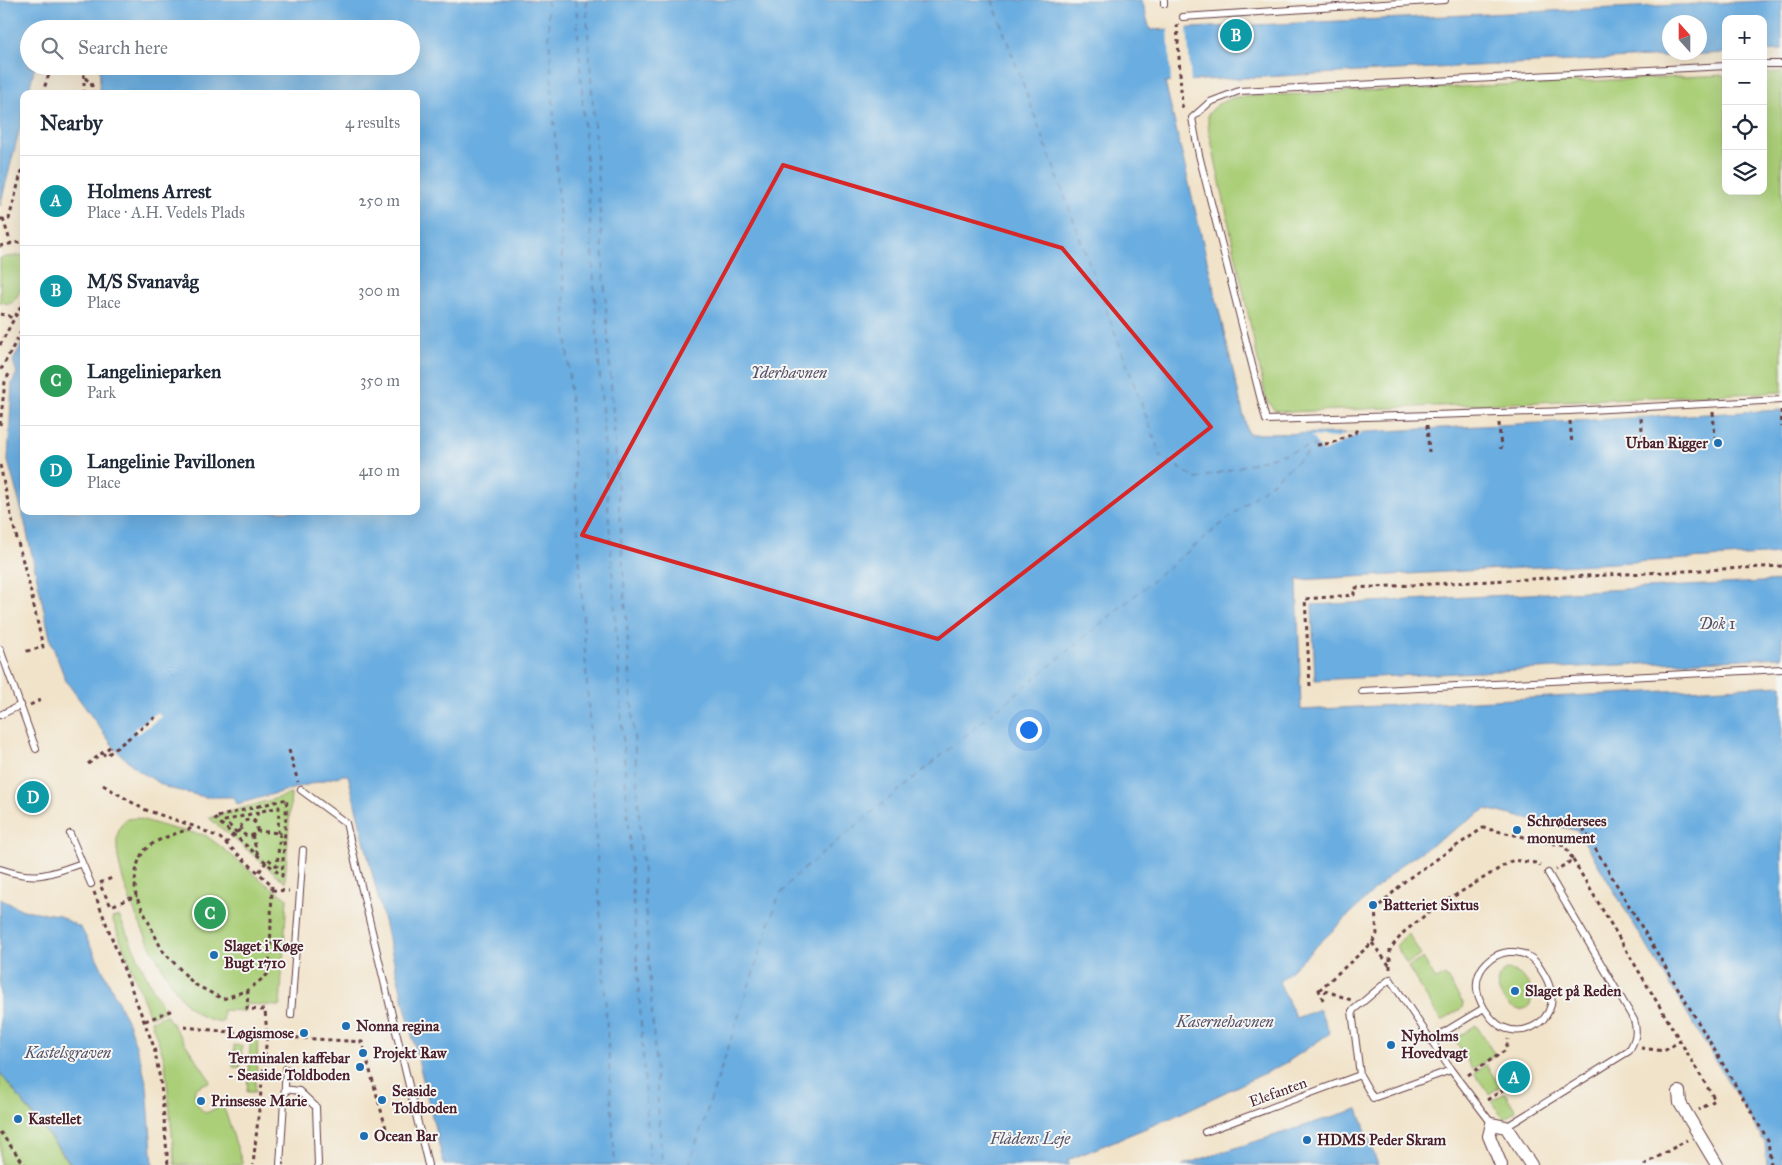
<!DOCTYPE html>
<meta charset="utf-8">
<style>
:root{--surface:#fff;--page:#f2f2f3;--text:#1f2937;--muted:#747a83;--line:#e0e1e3;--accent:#ea580c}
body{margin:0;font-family:"IM FELL Great Primer",serif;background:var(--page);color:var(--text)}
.controls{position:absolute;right:15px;top:15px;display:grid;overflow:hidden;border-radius:10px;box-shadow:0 5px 20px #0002}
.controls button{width:45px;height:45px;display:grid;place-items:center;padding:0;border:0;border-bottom:1px solid var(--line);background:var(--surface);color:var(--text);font:25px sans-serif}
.compass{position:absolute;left:1662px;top:15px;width:45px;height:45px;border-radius:50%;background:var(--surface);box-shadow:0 5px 20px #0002;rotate:339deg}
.you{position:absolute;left:1028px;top:729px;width:18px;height:18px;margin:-12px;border:4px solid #fff;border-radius:50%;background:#1a73e8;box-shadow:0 0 0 8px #1a73e833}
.badge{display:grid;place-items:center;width:32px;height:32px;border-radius:50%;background:var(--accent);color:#fff;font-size:16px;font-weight:700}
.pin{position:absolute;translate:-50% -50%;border:2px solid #fff;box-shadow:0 1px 5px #0006}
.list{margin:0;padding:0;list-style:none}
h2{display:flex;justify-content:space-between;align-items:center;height:65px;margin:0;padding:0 20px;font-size:21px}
h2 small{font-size:16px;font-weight:400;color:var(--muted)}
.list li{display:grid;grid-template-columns:32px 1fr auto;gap:15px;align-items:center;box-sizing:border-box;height:90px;padding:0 20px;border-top:1px solid var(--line)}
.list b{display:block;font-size:19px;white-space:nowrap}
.list p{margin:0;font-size:16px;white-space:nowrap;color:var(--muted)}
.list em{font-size:16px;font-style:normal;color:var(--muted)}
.icon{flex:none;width:28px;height:28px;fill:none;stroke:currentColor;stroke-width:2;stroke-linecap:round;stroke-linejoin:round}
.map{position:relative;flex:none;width:1782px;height:1165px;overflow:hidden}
.search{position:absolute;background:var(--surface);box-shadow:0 5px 20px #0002;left:20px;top:20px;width:400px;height:55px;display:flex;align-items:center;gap:12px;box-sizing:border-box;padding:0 18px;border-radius:28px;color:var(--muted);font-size:19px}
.panel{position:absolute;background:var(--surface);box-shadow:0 5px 20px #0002;left:20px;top:90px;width:400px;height:425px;border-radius:10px}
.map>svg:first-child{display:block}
</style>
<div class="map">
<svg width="1782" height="1165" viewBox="0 0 1782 1165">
<rect width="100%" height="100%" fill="#f6f6f2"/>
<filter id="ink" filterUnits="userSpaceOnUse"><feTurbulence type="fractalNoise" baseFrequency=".02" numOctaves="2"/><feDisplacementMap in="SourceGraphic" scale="10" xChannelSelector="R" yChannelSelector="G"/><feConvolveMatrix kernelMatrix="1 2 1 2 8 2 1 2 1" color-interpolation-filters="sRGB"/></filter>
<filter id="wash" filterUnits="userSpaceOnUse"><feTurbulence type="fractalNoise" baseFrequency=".0096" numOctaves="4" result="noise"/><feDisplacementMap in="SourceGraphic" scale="20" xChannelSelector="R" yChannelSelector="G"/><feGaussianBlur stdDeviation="1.12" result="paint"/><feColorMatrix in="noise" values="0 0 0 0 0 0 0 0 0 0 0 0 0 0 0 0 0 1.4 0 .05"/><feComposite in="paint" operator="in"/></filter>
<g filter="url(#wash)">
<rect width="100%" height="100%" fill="#f1e3c9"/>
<path fill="#abcf79" stroke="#7a7752" d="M 1782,72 L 1782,392 L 1289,412 L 1274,410 L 1266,398 L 1208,126 L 1208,114 L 1218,104 L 1235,97 L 1726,75 L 1726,191 L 1763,191 L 1763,73 Z
M 24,255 C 24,271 25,293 10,304 L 0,302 L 0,258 Z
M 291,794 L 285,882 L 209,818 Z
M 137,818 L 174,829 L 205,835 L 220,846 L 266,884 L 287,898 L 280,1006 L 245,1004 L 245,1011 L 223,1010 L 222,1022 C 209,1020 198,1016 188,1006 C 165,982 90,843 127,819 Z
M 119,916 L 150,984 L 165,1011 L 150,1017 L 112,918 Z
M 1408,933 L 1421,955 L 1407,964 L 1396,946 Z
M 1423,958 L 1436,980 L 1445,975 L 1463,1003 L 1462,1008 L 1441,1021 L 1408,967 Z
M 1507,970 C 1521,970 1538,990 1530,1004 C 1517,1025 1480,982 1507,970 Z
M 166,1015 L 210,1080 L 209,1083 L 203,1084 L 195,1089 C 193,1097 198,1109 206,1113 L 223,1105 L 243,1165 L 175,1165 L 166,1071 L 164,1058 L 151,1021 Z
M 1476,1025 L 1495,1055 L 1472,1069 L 1455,1039 Z
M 251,1036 L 258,1036 L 257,1060 L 249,1060 Z
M 234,1045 L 242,1046 L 240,1067 L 233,1067 Z
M 249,1063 L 257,1063 L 255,1092 L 247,1092 Z
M 1486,1065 L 1500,1086 L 1489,1094 L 1474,1073 Z
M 0,1073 L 71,1165 L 0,1165 Z
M 1505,1093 L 1516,1111 L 1504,1119 L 1492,1101 Z"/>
<path fill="#6bade0" stroke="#5a6686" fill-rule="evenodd" d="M 0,0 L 1142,0 L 1150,30 L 1782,0 L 1782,50 L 1763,51 L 1763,19 L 1726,19 L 1726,53 L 1165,82 L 1248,434 L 1348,433 L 1782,410 L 1782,554 L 1297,580 L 1301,710 L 1782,685 L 1782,1165 L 1767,1165 L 1765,1143 L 1578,831 L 1486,809 L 1401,865 L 1279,982 L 1296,1018 L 1319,1009 L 1330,1033 L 1286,1063 L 1173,1117 L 1068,1160 L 1070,1165 L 444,1165 L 348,775 L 343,775 L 237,804 L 234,797 L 205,797 L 168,788 L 139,771 L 116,750 L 66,681 L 51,642 L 24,519 L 8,461 L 12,383 L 17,373 L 13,361 L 24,339 L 24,511 L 416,511 L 416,94 L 99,94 L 100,66 L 411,66 L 411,29 L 95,29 L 92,24 L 74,20 L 56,29 L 29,29 L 29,66 L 35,66 L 28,94 L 24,94 L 24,112 L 0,206 ZM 1670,22 L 1700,22 L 1700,52 L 1670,52 Z
M 1782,581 L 1782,657 L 1315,680 L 1312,605 Z
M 0,899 L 23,910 L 58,915 L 81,928 L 94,952 L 129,1025 L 140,1058 L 147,1086 L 153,1165 L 72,1165 L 0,1073 Z
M 1358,1109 L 1378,1165 L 1182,1165 L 1357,1109 Z"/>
<path fill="#f1e3c9" d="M 1187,26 L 1191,83 L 1171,84 L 1168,27 Z
M 1363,432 L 1323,452 L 1311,436 L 1336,438 L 1348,433 Z
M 158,712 L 161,717 L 138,734 L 134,729 Z"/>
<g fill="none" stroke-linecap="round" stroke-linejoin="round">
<path stroke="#56516a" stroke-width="1" stroke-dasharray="6 5" stroke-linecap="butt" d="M 547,0 L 615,1165
M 576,0 L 650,1165
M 586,0 L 662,1165
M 992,0 L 1161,457 L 1197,479 L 1315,445
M 689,1165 L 778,898 L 794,877 L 1317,445"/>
</g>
</g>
<g filter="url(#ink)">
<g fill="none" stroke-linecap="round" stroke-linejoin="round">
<defs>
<path id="service" d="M 1164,0 L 1164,4
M 1183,17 L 1445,0
M 1763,64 L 1782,64
M 1726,66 L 1239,91 L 1210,102 L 1192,118 L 1199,155 L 1266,420 L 1569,411 L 1782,400
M 0,649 L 36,749
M 1362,691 L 1782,669
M 0,715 L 21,705
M 301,790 L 346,823 L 428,1165
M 70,834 L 91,884
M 0,869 C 36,881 48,875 82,863
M 291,1015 L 303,850
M 1431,1040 L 1390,979 L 1352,1011 L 1360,1075 L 1373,1098 L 1451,1070 L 1492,1124
M 1451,1070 L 1431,1040 L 1484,1008 C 1482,1004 1479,999 1478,994 C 1470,966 1503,942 1528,956 C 1536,960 1540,968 1545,976 C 1550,985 1553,994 1551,1005 C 1545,1026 1522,1036 1502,1027 C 1494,1023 1489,1016 1484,1008
M 285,1089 L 299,1091 L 316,1107 L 318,1165
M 1506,1127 L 1629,1051 C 1635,1040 1638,1033 1634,1020 L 1548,873
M 1205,1132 L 1360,1075
M 280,1165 L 286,1069"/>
<path id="minor" d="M 1679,1092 L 1680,1103 L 1717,1165
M 1501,1165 L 1489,1136 L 1492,1124 L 1506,1127 L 1531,1165"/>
</defs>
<use href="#service" stroke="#633c43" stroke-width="8"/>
<use href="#minor" stroke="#633c43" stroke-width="14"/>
<path stroke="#633c43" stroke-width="3" stroke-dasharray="4 4" stroke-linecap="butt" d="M 1177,24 L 1182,106 L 1185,109
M 85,78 L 91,83 L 95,94
M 42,94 L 52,66
M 84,94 L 84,66
M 0,219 L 9,219 L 24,162
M 3,219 L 11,244
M 0,246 L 24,241
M 0,314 L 9,316 L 14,320
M 0,345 L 24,300
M 0,369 L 2,368 L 24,326
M 1781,410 L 1782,427
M 1713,412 L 1715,438
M 1641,418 L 1643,442
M 1570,421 L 1572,445
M 1499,423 L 1501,449
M 0,425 L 5,382 L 10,372
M 1427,425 L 1429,452
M 1317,445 L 1332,443 L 1355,433 L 1358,427
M 0,465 L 12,520 L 29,584 L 43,647 L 23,652
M 1310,686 L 1305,599 L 1354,595 L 1354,588 L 1782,566
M 30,705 L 41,700
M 289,750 L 298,782
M 102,753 L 106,756 L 158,715
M 88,764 L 111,746
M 103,785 L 143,809 L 196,827 L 220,838 L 272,885 L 270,956 L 267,975 L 248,990 L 223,999 L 194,984 L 162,950 L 136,896
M241 828a8 8 0 1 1 16 0a8 8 0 1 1-16 0Z
M 254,823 L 258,812 L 279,807 L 278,833
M 1583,828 L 1768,1140 L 1771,1165
M 256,831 L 280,833 L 277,866 L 268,859 L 259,872
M 237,833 L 225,821 L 258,812 L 259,806 L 214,818 L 282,876 L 287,799 L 259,806
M 252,835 L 258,855
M 226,844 L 233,835 L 241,829
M 1573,860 L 1715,1100 L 1699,1110
M 100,883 L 112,878
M 101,887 L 111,906 L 136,896 C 134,882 135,861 145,850 C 154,839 182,832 195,827
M 272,890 L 289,891
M 94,892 L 154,1047 L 161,1085 L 168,1165
M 1372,943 L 1389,965
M 1390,969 L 1390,949 L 1404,932 L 1433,909 L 1513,860 L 1536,863 L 1540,866
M 248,990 L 247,1009 L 265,1010 L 267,1036 L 253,1165
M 1319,990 L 1372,943 L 1377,934 L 1375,910 L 1406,880 L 1483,828 L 1565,846 L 1573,860 L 1556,870
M 1323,1000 L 1319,990 L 1332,993 L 1351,1000
M 145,1021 L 173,1010
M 184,1027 L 267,1036 L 362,1042 L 389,1139
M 1641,1048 L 1664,1051 L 1680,1041
M 1468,1075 L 1506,1050 L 1508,1039
M 1487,1100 L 1503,1090
M 0,1132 L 25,1165
M 1644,1165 L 1687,1140"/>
<use href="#service" stroke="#fff" stroke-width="6"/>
<use href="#minor" stroke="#fff" stroke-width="12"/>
</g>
</g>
<path fill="none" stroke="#d62828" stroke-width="4" stroke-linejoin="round" d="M 783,165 L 1062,248 L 1211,427 L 938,639 L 582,535 Z"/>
<g fill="#1f6fb2" stroke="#f6f6f2" stroke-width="2">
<circle cx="1718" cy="443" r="5"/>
<circle cx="1517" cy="830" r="5"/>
<circle cx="1373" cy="905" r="5"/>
<circle cx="214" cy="955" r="5"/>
<circle cx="1515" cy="991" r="5"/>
<circle cx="346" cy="1026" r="5"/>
<circle cx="304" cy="1033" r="5"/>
<circle cx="1391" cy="1045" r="5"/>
<circle cx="363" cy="1053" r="5"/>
<circle cx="360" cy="1067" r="5"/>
<circle cx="382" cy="1100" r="5"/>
<circle cx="201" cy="1101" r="5"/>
<circle cx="18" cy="1119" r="5"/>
<circle cx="364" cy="1136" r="5"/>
<circle cx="1307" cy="1140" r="5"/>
</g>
<g text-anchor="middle" stroke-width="4" stroke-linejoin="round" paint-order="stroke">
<g font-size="15" font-weight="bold" fill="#4a1f2b" stroke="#f6f6f2" text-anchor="start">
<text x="1708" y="448" text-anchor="end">Urban Rigger</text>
<text x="1527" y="826">Schrødersees<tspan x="1527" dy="17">monument</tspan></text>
<text x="1383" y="910">Batteriet Sixtus</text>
<text x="224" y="951">Slaget i Køge<tspan x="224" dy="17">Bugt 1710</tspan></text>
<text x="1525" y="996">Slaget på Reden</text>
<text x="356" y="1031">Nonna regina</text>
<text x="294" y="1038" text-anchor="end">Løgismose</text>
<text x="1401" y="1041">Nyholms<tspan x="1401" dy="17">Hovedvagt</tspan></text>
<text x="373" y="1058">Projekt Raw</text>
<text x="350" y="1063" text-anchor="end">Terminalen kaffebar<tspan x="350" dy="17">- Seaside Toldboden</tspan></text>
<text x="392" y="1096">Seaside<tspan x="392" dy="17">Toldboden</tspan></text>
<text x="211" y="1106">Prinsesse Marie</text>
<text x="28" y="1124">Kastellet</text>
<text x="374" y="1141">Ocean Bar</text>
<text x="1317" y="1145">HDMS Peder Skram</text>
</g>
<g font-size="15" fill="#4a1f2b" stroke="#f6f6f2">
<text transform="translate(1278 1092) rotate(-20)" y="5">Elefanten</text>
</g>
<g font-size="16" font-style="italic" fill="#56516a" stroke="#f6f6f2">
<text x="789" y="378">Yderhavnen</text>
<text x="1717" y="629">Dok 1</text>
<text x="1225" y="1027">Kasernehavnen</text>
<text x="68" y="1058">Kastelsgraven</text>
<text x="1030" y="1144">Flådens Leje</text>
</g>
</g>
</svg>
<div class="controls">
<button>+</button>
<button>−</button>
<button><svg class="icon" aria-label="locate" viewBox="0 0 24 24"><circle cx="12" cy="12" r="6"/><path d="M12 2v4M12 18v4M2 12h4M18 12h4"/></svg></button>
<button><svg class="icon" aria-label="layers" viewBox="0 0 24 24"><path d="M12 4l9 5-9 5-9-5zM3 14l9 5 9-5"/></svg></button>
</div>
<svg class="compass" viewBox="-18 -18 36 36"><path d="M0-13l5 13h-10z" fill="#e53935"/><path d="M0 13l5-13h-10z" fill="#747a83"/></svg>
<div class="you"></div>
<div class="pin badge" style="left:1514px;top:1077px;background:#0f9aa8">A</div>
<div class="pin badge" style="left:1236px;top:35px;background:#0f9aa8">B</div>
<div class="pin badge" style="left:210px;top:913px;background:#2e9e5b">C</div>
<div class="pin badge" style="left:33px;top:797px;background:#0f9aa8">D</div>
<div class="search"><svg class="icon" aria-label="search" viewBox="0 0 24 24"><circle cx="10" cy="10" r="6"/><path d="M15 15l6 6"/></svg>Search here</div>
<section class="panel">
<h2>Nearby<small>4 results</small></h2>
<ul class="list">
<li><span class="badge" style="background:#0f9aa8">A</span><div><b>Holmens Arrest</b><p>Place · A.H. Vedels Plads</p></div><em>250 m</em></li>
<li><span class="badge" style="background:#0f9aa8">B</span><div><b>M/S Svanavåg</b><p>Place</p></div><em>300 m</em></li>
<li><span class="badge" style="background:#2e9e5b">C</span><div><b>Langelinieparken</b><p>Park</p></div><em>350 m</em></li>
<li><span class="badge" style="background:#0f9aa8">D</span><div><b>Langelinie Pavillonen</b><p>Place</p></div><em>410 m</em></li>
</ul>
</section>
</div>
